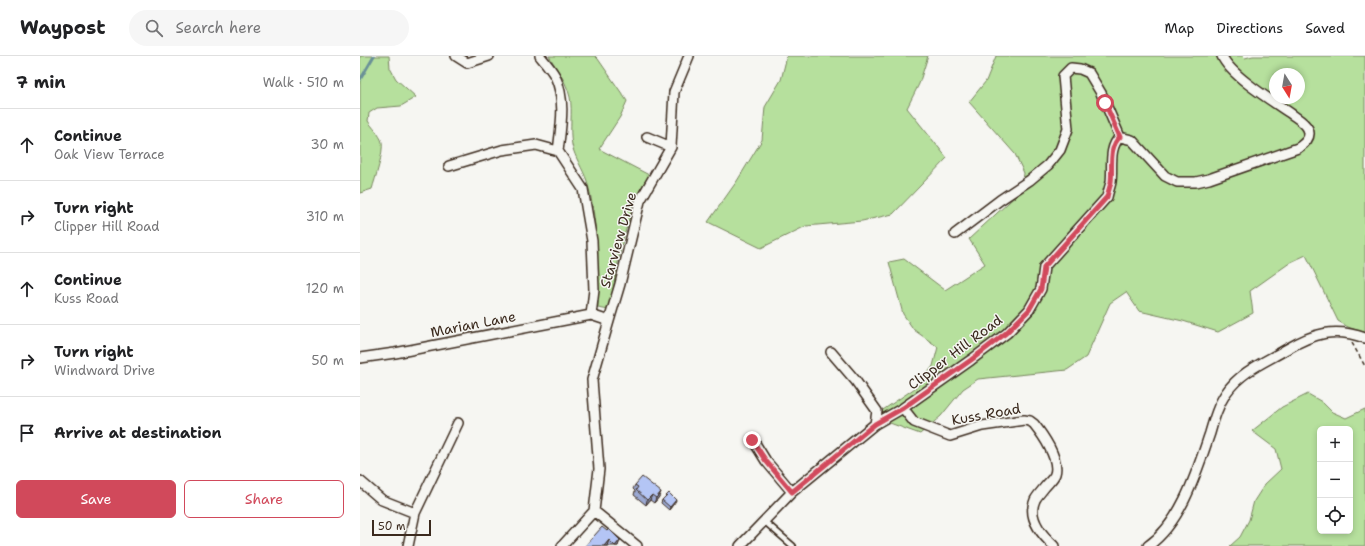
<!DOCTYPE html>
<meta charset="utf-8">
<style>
:root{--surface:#fff;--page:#f6f6f6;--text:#202124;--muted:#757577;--line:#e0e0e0;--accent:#d1495b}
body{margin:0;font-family:"Shantell Sans",sans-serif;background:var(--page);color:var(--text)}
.controls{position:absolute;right:12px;bottom:12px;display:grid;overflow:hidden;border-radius:6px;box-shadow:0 2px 6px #0003}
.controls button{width:36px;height:36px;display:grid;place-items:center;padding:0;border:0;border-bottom:1px solid var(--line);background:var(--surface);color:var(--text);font:20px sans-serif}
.compass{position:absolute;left:909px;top:12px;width:36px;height:36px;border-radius:50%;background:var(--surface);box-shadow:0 2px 6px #0003;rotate:169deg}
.scale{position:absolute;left:12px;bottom:10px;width:59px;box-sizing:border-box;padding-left:4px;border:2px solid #3b2a1e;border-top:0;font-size:11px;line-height:14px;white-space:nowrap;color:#3b2a1e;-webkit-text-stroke:3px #f6f6f2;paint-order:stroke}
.stop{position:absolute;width:12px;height:12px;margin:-9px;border:3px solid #d1495b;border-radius:50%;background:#fff}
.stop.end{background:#d1495b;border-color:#fff;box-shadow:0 1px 4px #0008}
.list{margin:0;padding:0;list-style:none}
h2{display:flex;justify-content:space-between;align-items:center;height:52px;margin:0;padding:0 16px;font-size:17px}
h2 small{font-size:13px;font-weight:400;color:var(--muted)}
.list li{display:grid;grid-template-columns:26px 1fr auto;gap:12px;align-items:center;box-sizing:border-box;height:72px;padding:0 16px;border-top:1px solid var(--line)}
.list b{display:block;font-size:15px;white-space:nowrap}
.list p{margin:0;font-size:13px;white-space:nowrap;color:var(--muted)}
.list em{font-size:13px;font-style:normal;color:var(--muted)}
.actions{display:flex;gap:8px;padding:12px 16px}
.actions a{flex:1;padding:9px 0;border:1px solid var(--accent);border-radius:6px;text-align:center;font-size:14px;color:var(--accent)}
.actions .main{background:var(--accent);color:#fff}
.icon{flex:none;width:22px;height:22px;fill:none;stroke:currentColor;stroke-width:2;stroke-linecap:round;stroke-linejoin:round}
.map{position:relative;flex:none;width:1005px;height:490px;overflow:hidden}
header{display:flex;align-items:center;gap:24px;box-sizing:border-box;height:56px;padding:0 20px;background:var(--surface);border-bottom:1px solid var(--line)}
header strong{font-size:19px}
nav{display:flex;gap:22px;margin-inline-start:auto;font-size:14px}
.search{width:280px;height:36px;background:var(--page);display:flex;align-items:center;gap:10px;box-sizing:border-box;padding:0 14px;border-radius:22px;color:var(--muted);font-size:15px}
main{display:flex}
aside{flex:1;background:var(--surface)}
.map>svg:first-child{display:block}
</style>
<header>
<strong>Waypost</strong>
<div class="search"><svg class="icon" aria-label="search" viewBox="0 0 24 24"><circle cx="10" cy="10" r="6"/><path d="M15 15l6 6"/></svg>Search here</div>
<nav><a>Map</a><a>Directions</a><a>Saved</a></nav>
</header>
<main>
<aside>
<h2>7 min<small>Walk · 510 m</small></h2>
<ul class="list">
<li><svg class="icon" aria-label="ahead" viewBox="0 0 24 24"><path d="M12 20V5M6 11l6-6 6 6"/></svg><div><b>Continue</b><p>Oak View Terrace</p></div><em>30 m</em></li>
<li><svg class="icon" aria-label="right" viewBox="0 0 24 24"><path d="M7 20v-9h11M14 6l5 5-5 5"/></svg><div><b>Turn right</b><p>Clipper Hill Road</p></div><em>310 m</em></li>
<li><svg class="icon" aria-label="ahead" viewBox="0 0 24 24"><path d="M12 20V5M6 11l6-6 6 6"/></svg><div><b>Continue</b><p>Kuss Road</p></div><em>120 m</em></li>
<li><svg class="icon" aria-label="right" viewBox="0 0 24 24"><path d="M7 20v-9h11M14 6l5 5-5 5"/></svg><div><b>Turn right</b><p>Windward Drive</p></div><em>50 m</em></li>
<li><svg class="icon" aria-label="arrive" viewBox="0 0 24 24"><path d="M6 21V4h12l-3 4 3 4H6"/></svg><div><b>Arrive at destination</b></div></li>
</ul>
<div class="actions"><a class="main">Save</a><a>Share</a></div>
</aside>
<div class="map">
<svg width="1005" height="490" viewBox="0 0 1005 490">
<rect width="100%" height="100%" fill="#f6f6f2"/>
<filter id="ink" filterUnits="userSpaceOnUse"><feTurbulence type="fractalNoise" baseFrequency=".025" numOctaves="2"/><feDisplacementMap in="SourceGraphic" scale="8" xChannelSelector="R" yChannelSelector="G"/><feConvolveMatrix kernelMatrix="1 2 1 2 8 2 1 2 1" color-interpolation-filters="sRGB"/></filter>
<g filter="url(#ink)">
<path fill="#b6e09d" stroke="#78855e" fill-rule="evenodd" d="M 0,0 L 29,0 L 30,12 L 36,23 L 56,41 L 41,50 L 17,52 L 9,57 L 8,65 C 12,71 20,79 22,86 C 24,96 15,123 12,133 L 0,137 Z
M 189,0 L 235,0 L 238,3 L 267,45 L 260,61 L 239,93 L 289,119 L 275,142 L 261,191 L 249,254 L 238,252 C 238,214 238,162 227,125 C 223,113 215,102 212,89 C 209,73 213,56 210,41 C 206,25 197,13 189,0 Z
M 427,0 L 568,0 L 559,28 L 547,52 L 587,102 L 533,158 L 502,165 L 446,170 L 401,192 L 348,166 L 377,125 L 402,84 L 405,51 L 421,24 Z
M 636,0 L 883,0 L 885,2 L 893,0 L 1005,0 L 1005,277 L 988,271 L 978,265 L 946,199 L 931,206 L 890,235 L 893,257 L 858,276 L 823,265 L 779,255 L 766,236 L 750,247 L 726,301 L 707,314 L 618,323 L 603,333 L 581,360 L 560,378 L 527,366 L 520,356 L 558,330 L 573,310 L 578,291 L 554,274 L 543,258 L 529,206 L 544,203 L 585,234 L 625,208 L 609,183 L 662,134 L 664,117 L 655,98 L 609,46 L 626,25 ZM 915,18 L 939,18 L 939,42 L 915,42 Z
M 948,338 L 962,346 L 972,356 L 986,362 L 1005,353 L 1005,490 L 870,490 L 880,481 L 889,464 L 894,445 L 905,428 L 921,413 L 916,393 L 892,375 L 922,351 ZM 960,373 L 990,373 L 990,475 L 960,475 Z"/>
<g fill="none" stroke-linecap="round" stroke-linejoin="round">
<path stroke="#699097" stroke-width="2.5" d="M 0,24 L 14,0"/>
<defs>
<path id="service" d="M 404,465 L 433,490"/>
<path id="minor" d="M 96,0 L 107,7 L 129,0
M 180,0 C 185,6 191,13 195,20 C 206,44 201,70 198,95 L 223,133 L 232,185 L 234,234 L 231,259 L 249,265 L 232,324 L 239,413 L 234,455 L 202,490
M 287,81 L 311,91
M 89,110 L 142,94 L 176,89 L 198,95
M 595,178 L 640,144 L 670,124 L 688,109 L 700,94 L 708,73 L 703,20 L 711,12 L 720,13 L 729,17 L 741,37 L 760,81
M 249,265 L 260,228 L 280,145 L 311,91 L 314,36 L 329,0
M 471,296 L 495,324 L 517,355 L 515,368
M 0,302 L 35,297 L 231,259
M 543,352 L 554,366 L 590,380 L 622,370 L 664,364 L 670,365 L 674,368 C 682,378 700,403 695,418 C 694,422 687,428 684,432 C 681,436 677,440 675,444 C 667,461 682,479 694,490
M 393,384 L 406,405 L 432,436
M 0,425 L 22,444 L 55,457
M 234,455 L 277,490
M 48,490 L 55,457 L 98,367
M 380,490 L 432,436 L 515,368 L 543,352 L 611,304 L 647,277 L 669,254 L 681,233 L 684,211 L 747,141 C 748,136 750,131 751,126 C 753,111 748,92 760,81 L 772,84 L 805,120 L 817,126 L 836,126 L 849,123 L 938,92 C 944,88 952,82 948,73 C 945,66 935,61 930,57 C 912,45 870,19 862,0
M 788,490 C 822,466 837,415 850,377 C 854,363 858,349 866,337 C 881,315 905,306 927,293 C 954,277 975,271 1005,282"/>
</defs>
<use href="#service" stroke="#3b2a1e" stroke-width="8"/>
<use href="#minor" stroke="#3b2a1e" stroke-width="12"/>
<path stroke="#3b2a1e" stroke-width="1.5" stroke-dasharray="4 3" stroke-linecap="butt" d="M 992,287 L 1005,310"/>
<use href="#service" stroke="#f6f6f2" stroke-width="4.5"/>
<use href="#minor" stroke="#f6f6f2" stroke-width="9"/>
</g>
<path fill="#9ba9d3" stroke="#3b2a1e" d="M 275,429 L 299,441 L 294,447 L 290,444 L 286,449 L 274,439 L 275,435 L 273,433 Z
M 302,444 L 315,446 L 309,454 L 301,447 Z
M 247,475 L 260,484 L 258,490 L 225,490 Z"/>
<path fill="#7e8aac" stroke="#3b2a1e" d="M 301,436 L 299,441 L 294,447 L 296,442 Z
M 292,439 L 290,444 L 286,449 L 287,444 Z
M 316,444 L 315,446 L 309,454 L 310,451 Z
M 249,484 L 247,490 L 244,490 Z
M 260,484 L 258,490 L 255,490 Z"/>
<path fill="#b4c5f5" stroke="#3b2a1e" d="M 282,421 L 301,436 L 296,442 L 292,439 L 287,444 L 276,434 L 278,431 L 275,429 Z
M 309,437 L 316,444 L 310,451 L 302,444 Z
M 242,471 L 247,475 L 249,473 L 260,484 L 255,490 L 249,484 L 244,490 L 225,490 Z"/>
</g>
<g fill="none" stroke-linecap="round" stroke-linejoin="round" filter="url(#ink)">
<path stroke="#d1495b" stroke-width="5" d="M 392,384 L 406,405 L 432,436 L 515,368 L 543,352 L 611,304 L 646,277 L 669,254 L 681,233 L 684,211 L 747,141 C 748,136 750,131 751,126 C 753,111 748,91 760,81 L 745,47"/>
</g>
<g text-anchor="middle" stroke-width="3" stroke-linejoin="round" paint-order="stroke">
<g font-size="14" fill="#3b2a1e" stroke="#f6f6f2">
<text transform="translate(258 184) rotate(-74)" y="5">Starview Drive</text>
<text transform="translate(113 268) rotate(-11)" y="5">Marian Lane</text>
<text transform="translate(595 296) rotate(-37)" y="5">Clipper Hill Road</text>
<text transform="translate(626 358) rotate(-10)" y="5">Kuss Road</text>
</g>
</g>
</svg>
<div class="controls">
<button>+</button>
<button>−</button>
<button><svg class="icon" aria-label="locate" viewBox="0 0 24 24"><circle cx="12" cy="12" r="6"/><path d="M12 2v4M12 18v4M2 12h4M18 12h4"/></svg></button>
</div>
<svg class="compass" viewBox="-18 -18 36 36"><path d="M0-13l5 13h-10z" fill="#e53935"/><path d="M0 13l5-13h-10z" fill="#757577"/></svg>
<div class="scale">50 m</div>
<div class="stop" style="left:745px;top:47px"></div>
<div class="stop end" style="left:392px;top:384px"></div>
</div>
</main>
